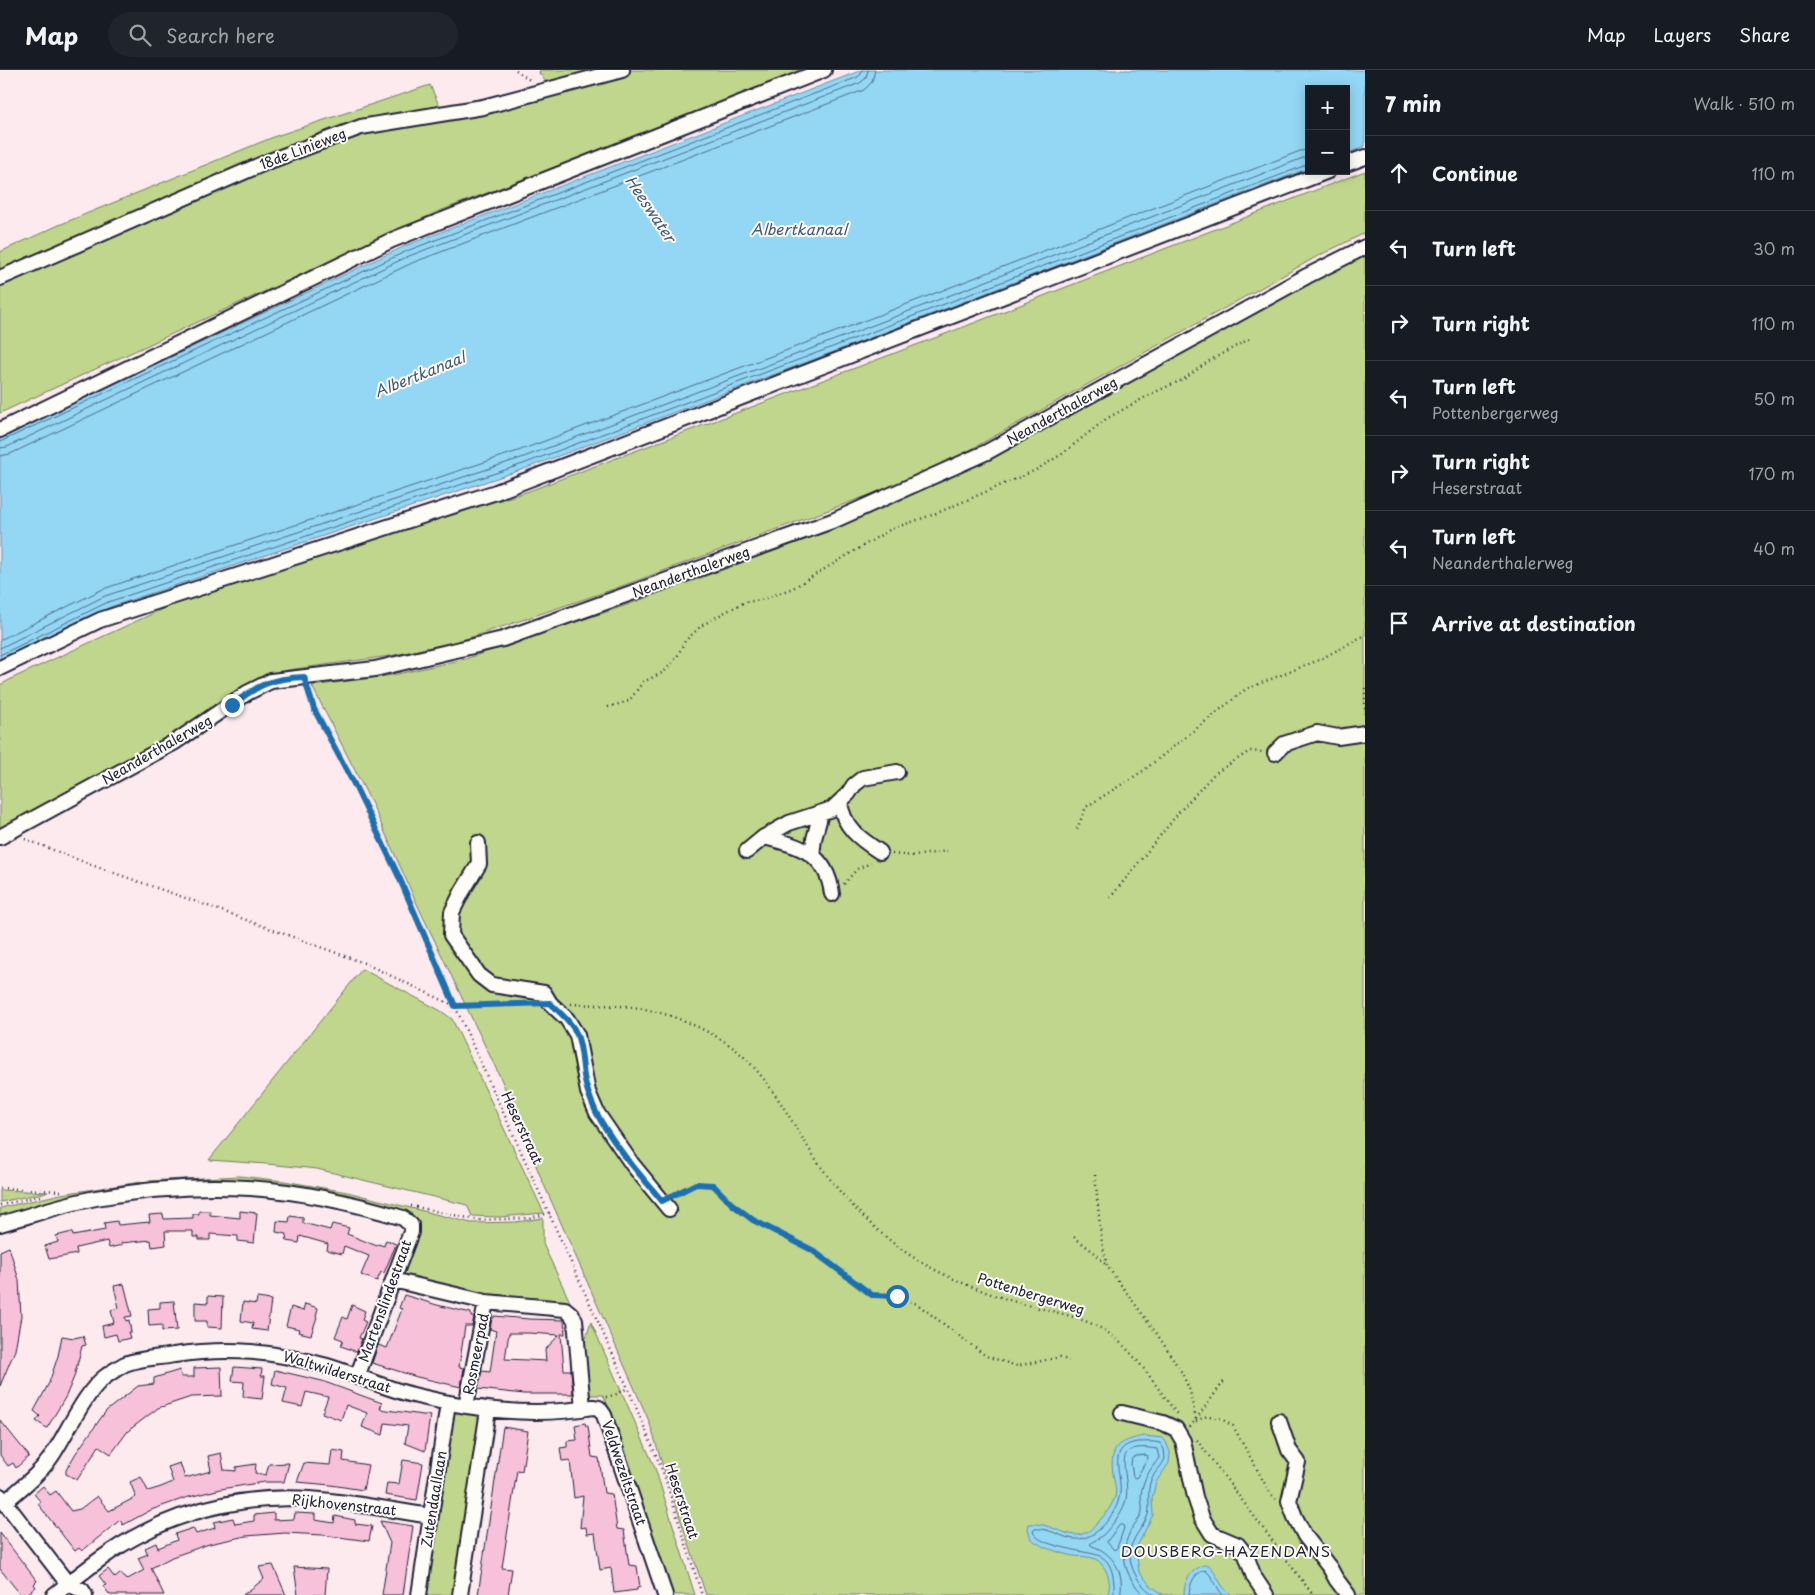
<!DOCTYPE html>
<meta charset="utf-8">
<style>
:root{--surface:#171b24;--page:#20242c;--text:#f1f3f6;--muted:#9ea1a6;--line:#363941}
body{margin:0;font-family:"Playpen Sans",sans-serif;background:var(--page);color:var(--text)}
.controls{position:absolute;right:15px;top:15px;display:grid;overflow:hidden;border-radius:0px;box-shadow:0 2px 12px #0003}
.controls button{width:45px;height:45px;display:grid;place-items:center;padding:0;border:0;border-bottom:1px solid var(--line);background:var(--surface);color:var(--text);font:25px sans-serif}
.stop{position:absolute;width:15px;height:15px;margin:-11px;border:4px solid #1f6fb2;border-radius:50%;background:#fff}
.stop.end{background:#1f6fb2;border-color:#fff;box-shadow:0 1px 5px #0008}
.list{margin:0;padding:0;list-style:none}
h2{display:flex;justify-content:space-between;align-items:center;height:65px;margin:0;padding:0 20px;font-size:21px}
h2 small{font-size:16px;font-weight:400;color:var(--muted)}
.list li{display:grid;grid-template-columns:32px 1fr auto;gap:15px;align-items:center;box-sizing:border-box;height:75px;padding:0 20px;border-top:1px solid var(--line)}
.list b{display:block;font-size:19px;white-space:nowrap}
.list p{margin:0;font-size:16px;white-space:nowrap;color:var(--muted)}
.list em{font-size:16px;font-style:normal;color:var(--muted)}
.icon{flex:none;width:28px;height:28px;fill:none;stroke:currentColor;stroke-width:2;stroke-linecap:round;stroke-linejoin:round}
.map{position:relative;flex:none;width:1365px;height:1525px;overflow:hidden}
header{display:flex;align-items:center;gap:30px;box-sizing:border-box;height:70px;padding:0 25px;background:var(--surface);border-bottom:1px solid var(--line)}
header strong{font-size:24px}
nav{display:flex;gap:28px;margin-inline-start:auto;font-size:18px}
.search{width:350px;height:45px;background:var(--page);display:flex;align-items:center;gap:12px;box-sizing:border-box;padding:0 18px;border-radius:28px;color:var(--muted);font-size:19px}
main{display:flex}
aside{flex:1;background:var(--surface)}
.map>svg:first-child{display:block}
</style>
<header>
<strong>Map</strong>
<div class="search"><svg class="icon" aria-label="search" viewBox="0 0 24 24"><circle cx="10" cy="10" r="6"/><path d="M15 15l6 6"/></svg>Search here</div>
<nav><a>Map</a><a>Layers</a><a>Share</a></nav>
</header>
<main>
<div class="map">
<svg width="1365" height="1525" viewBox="0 0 1365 1525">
<rect width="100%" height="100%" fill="#fceaee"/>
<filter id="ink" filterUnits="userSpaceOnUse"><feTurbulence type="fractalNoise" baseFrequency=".02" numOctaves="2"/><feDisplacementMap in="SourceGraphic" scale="10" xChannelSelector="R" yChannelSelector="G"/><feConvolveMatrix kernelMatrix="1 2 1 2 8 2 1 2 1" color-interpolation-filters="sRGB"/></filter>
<g filter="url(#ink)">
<path fill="#c0d68c" stroke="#717c64" d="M 540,0 L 593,0 L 547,13 L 539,3 Z
M 610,0 L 810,0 L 437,142 L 0,343 L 0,182 L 59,155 L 276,66 L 430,15 L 445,49 Z
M 1365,101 L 1365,163 L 1318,186 L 959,386 L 891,417 L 614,519 L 460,571 L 390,586 L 288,600 L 265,606 L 163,673 L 0,760 L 0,615 L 15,607 L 191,526 L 529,421 L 948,263 Z
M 1365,184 L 1365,1525 L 706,1525 L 665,1403 L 649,1351 L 541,1108 L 502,1011 L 417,834 L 373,736 L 312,616 L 393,605 L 465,589 L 621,537 L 826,462 L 957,402 L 1196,275 L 1327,203 Z
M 362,899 L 441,941 L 452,949 L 544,1143 L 499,1147 L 472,1146 L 467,1135 L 317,1099 L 267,1094 L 209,1090 Z
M 239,1106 L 284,1111 L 347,1122 L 471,1153 L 516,1152 L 543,1148 L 543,1174 L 571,1234 L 512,1231 L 401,1210 L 417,1161 L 416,1155 L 239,1111 L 0,1150 L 0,1138 L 61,1124 L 148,1111 Z
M 0,1120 L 48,1122 L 0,1132 Z
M 591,1252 L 655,1398 L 695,1525 L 673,1525 L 610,1340 L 603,1325 L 588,1325 L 585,1271 Z
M 455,1340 L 481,1344 L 456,1525 L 425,1525 L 452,1345 Z"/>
<path fill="#93d7f5" stroke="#668fab" d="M 862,0 L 1365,0 L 1365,76 L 1346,84 L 1346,19 L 1309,19 L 1309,98 L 844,278 L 524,399 L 110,537 L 0,591 L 0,368 L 405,176 Z
M 1144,1366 L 1163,1368 L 1166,1372 L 1170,1382 L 1169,1393 L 1156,1412 L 1152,1428 L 1153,1445 L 1136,1478 L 1139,1502 L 1150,1515 L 1164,1525 L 1107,1525 C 1113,1514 1107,1497 1097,1490 C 1091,1486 1082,1487 1074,1486 C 1060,1483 1043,1478 1031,1469 L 1028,1459 L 1029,1454 C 1049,1452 1061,1465 1078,1465 C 1087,1464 1095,1457 1100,1450 C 1106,1444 1112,1435 1115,1427 C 1117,1419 1114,1412 1113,1404 C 1109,1376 1120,1371 1144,1366 Z
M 1204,1495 L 1209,1495 C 1218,1505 1220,1518 1232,1525 L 1184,1525 C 1184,1511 1190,1500 1204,1495 Z"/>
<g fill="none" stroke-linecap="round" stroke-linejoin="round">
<path stroke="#4f6a85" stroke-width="1" d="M 0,372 L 407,181 L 858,7 L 861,4 L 862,0
M 0,378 L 7,377 L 409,186 L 860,13 L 866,8 L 868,0
M 0,386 L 10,384 L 412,193 L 864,20 L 872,12 L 875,0
M 0,570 L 103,519 L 518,381 L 838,261 L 1300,81 L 1309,80
M 0,578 L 105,526 L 521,388 L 840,268 L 1303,88 L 1309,88
M 0,585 L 108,532 L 523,394 L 843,273 L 1309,94
M 1136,1386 L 1146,1385 L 1148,1388 L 1137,1407 L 1135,1408 L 1133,1407 L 1131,1394 L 1132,1389 Z
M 1120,1455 L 1123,1455 L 1124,1458 L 1117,1478 L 1114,1480 L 1107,1472 Z
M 1113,1525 C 1115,1518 1114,1513 1113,1506 C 1108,1481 1093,1485 1074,1480 C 1063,1477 1036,1473 1033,1461 L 1035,1459 C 1053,1457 1068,1475 1087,1467 C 1103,1461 1119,1439 1120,1422 C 1122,1403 1106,1376 1138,1372 C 1145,1372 1153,1371 1160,1373 L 1164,1379 L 1165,1388 C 1163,1396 1154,1402 1151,1410 C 1146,1423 1151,1434 1148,1445 C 1144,1456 1135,1464 1131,1476 C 1126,1494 1139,1517 1155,1525
M 1120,1525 C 1126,1503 1112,1482 1092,1476 L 1090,1474 C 1094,1470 1099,1469 1103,1465 C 1111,1457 1121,1444 1125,1433 C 1134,1407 1103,1370 1157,1379 L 1159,1388 C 1150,1400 1142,1410 1141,1426 C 1141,1431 1143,1436 1142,1441 C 1141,1448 1135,1453 1132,1458 C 1118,1483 1124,1506 1144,1525
M 1189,1525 C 1190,1514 1193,1504 1205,1500 C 1212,1505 1216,1517 1223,1525"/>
</g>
<path fill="#f8c1da" stroke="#22223b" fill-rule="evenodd" d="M 199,1141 L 210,1141 L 210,1145 L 240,1148 L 240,1141 L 257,1143 L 254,1173 L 238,1171 L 238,1166 L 210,1164 L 210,1170 L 199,1170 L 199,1167 L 193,1167 L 193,1161 L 165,1161 L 166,1175 L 152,1177 L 151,1170 L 121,1173 L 122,1175 L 109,1178 L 107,1171 L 76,1178 L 77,1184 L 49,1189 L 45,1176 L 58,1172 L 56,1166 L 72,1162 L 73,1166 L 105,1160 L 104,1153 L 117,1151 L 118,1155 L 150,1152 L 149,1145 L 163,1144 L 164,1149 L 193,1148 L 193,1144 L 199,1144 Z
M 290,1146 L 303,1148 L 303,1153 L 330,1160 L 332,1154 L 349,1158 L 347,1164 L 377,1176 L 378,1174 L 384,1176 L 386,1170 L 396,1174 L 384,1203 L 381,1202 L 377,1211 L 361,1205 L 369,1186 L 344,1176 L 342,1184 L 327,1180 L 328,1174 L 300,1166 L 299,1173 L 286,1171 L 287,1164 L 276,1162 L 277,1151 L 289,1152 Z
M 9,1177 L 19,1210 L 21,1246 L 15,1280 L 0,1316 L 0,1181 Z
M 124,1214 L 132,1246 L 125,1247 L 126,1251 L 129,1250 L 131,1262 L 128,1262 L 130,1268 L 118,1271 L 116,1264 L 104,1267 L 102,1256 L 114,1253 L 111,1240 L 119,1238 L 114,1216 Z
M 404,1225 L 437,1235 L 471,1243 L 471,1247 L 474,1247 L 472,1256 L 465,1256 L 459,1297 L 464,1298 L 461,1317 L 417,1307 L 372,1293 L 378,1275 L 387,1278 L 402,1239 L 399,1238 Z
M 208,1226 L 223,1227 L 222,1258 L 207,1257 L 207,1251 L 195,1251 L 195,1232 L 208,1233 Z
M 257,1228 L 271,1230 L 267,1261 L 252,1259 L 253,1253 L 241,1251 L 243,1232 L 256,1234 Z
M 174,1231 L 177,1260 L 162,1261 L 162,1255 L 149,1256 L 148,1239 L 160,1238 L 160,1232 Z
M 305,1234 L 318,1238 L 316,1246 L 317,1247 L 311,1265 L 298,1262 L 299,1259 L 286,1256 L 291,1237 L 303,1241 Z
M 352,1235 L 365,1241 L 362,1250 L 366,1252 L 359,1268 L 362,1269 L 357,1282 L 341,1276 L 343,1270 L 335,1267 L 343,1247 L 347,1249 Z
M 494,1246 L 529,1249 L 564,1250 L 565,1264 L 561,1264 L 564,1300 L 571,1300 L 573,1324 L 524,1324 L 478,1319 L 482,1301 L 490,1302 L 496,1261 L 490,1259 L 492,1248 L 494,1248 ZM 509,1263 L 529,1263 L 559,1265 L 545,1280 L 546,1291 L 527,1290 L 505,1289 Z
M 62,1266 L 74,1268 L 83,1266 L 86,1275 L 82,1276 L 74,1307 L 66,1326 L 47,1358 L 36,1351 L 40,1346 L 34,1341 L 49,1313 L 58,1286 Z
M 221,1297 L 222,1326 L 191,1327 L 158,1338 L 128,1361 L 111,1384 L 99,1376 L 77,1410 L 66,1404 L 66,1400 L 76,1383 L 106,1341 L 138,1316 L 154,1314 L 154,1308 L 180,1300 L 181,1307 L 194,1307 L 194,1298 Z
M 234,1297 L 262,1299 L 261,1306 L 265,1306 L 262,1329 L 243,1327 L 244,1312 L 232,1311 Z
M 275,1300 L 322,1311 L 382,1333 L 380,1339 L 430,1346 L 425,1381 L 405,1373 L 408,1356 L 385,1353 L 383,1365 L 362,1357 L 367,1343 L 346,1335 L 341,1350 L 322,1343 L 328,1327 L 306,1322 L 302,1337 L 283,1333 L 287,1318 L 272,1314 Z
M 0,1350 L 29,1386 L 16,1398 L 13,1393 L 8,1396 L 0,1385 Z
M 585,1353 L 586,1356 L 588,1356 L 592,1387 L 599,1388 L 604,1423 L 612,1424 L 617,1459 L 624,1460 L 629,1495 L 637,1496 L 640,1517 L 637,1518 L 637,1520 L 614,1523 L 611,1498 L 600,1500 L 595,1463 L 587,1464 L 586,1457 L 580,1458 L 583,1426 L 574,1428 L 570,1390 L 562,1391 L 560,1378 L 567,1377 L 567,1371 L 577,1370 L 575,1355 Z
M 503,1357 L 528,1361 L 522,1401 L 517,1400 L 502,1498 L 512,1499 L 508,1525 L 478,1525 Z
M 332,1380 L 344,1382 L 343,1391 L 368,1395 L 363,1420 L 331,1415 L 297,1412 L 304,1393 L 330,1395 Z
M 221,1383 L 224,1400 L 236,1401 L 236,1397 L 256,1394 L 255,1403 L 266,1405 L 269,1394 L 289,1393 L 284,1412 L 264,1412 L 221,1419 L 185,1428 L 151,1440 L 123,1455 L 120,1450 L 82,1481 L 79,1478 L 75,1481 L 38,1434 L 41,1432 L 34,1424 L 43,1416 L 50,1425 L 56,1421 L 71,1441 L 80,1439 L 97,1426 L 109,1441 L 136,1427 L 130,1412 L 141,1407 L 148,1421 L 161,1417 L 173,1412 L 168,1397 L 180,1393 L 185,1408 L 211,1401 L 208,1386 Z
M 403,1390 L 423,1393 L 417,1430 L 385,1425 L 387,1413 L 399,1414 Z
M 274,1443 L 274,1450 L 294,1449 L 295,1443 L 315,1444 L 315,1450 L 334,1453 L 335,1446 L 355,1450 L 355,1454 L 372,1456 L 369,1471 L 323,1465 L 285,1463 L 246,1466 L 209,1474 L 172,1487 L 151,1498 L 164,1525 L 110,1525 L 103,1516 L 106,1515 L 99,1506 L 108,1499 L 115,1508 L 121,1503 L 126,1510 L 144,1500 L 138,1488 L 148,1484 L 145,1478 L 156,1473 L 158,1478 L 177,1470 L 175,1464 L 193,1458 L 196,1464 L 215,1458 L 214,1452 L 233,1448 L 235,1454 L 254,1451 L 254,1445 Z
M 380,1451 L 413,1456 L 403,1525 L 382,1525 L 390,1473 Z
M 0,1463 L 37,1511 L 34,1514 L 36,1517 L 26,1525 L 21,1525 L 0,1499 Z
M 273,1495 L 286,1525 L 243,1525 L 264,1509 L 259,1497 Z
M 294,1497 L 327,1499 L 325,1525 L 298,1525 Z"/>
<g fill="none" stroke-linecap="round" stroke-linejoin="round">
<defs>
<path id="minor" d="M 1346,94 L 1365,87
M 0,208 L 267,92 L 361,57 L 483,37 L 622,0
M 0,360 L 392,170 L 824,0
M 0,598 L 100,550 L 496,422 L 1328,101
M 1275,683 L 1284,674 L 1317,663 L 1338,667 L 1365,663
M 840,732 C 843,757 860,769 880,782
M 0,767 L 175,672 L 247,623 L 271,611 L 375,599 L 503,569 L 835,450 L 987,382 L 1307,206 L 1365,177
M 764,767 C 800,776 827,783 832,824
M 478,773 L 479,794 L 462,822 L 452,842 L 451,865 L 479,905 L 492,915 L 544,923 L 550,933 L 567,949 L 577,965 L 588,1022 L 597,1043 L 632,1094 L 669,1139
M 747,781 L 764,767 L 789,753 L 832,739 L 848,724 L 854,715 L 863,708 L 897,702
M 812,785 L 814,769 L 821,743
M 0,1154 C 32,1145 63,1134 96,1128 C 207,1108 295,1115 403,1148 L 411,1155 L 411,1162 L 357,1307
M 393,1210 L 486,1232 L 565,1239 L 571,1244 L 575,1250 L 583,1338
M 466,1336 L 486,1232
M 1122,1343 L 1163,1353 L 1176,1359 L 1183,1371 L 1195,1427 L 1202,1448 L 1212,1464 L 1238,1475 L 1246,1485 L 1254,1507 L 1266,1525
M 1279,1351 L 1289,1380 L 1298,1392 L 1289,1431 L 1295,1447 L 1305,1466 L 1330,1498 L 1336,1509 L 1348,1525
M 0,1426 L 68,1514 L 82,1520 L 85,1525
M 5,1432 C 21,1418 41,1403 53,1384 C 67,1363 86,1320 106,1306 C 112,1302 119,1297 125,1294 C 140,1288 158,1288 174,1285 C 229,1277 273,1281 327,1296 C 357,1305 386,1319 417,1326 C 474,1340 534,1348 593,1337 L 599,1338 L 604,1345 L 665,1525
M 54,1525 C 82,1503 109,1480 141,1464 C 191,1437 254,1425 310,1429 C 351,1432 391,1440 431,1446
M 419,1525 L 448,1333
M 460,1525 L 488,1340"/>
</defs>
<use href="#minor" stroke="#22223b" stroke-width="18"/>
<path stroke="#22223b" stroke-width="2.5" stroke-dasharray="1 4" stroke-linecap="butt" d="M 516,0 L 531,11
M 1365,618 L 1365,645
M 308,620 L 314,639 L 354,714 L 399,807 L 455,936 L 628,1318 L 663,1402 L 702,1525
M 608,637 L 629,631 L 643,612 L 664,602 L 677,587 L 685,571 L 701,556 L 727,541 L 745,532 L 761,530 L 793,518 L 891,459 L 935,444 L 1036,400 L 1062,384 L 1106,349 L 1153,323 L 1184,309 L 1209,291 L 1249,269
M 1077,759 L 1086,737 L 1143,701 L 1246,619 L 1319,590 L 1365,565
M 25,769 L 97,797 L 197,832 L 364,893 L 455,936 L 520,934
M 892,784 L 914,786 L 947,781
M 844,814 L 857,799 L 871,793
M 1110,828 L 1180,741 L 1214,704 L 1250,681 L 1263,682
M 571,934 C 591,935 612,935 632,937 C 663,941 696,954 722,970 C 765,996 790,1051 817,1091 C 838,1122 863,1149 892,1172 C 929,1202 982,1223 1027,1235 C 1054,1242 1084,1247 1107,1262 C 1135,1281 1157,1318 1177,1344
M 1095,1105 L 1101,1167 L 1107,1196 L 1157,1264 L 1182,1303 L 1190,1321 L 1196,1351
M 0,1118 L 62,1121
M 674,1124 L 695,1114 L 713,1115 L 732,1135 L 753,1150 L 812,1180 L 872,1225 L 897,1226 L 917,1234 L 986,1286 L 1017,1296 L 1060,1287 L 1069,1291
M 0,1135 L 40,1126
M 411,1136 L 478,1150 L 530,1148 L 550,1143
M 1074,1167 L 1095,1183 L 1106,1195
M 606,1327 L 617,1324 L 628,1318
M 1196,1351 L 1207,1346 L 1218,1347 L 1233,1356 L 1270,1423 L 1276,1429
M 1190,1357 L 1225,1310
M 1197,1370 L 1313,1525"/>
<use href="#minor" stroke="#fdfcf7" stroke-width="14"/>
</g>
</g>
<g fill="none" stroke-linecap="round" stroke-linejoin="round" filter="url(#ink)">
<path stroke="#1f6fb2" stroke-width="6" d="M 232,635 C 258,615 271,608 304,607 L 314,639 L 354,714 L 399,807 L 455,936 L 550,933 C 560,943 572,952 577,965 C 582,978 582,993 584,1006 C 586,1019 591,1031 596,1042 C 613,1075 639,1103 662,1131 L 696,1114 L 713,1115 L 732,1134 L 753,1150 L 812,1180 L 872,1225 L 897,1226"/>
</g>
<g text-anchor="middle" stroke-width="4" stroke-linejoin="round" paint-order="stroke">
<g font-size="14" fill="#22223b" stroke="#fdfcf7">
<text transform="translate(303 79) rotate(-21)" y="5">18de Linieweg</text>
<text transform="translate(1062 341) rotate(-29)" y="5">Neanderthalerweg</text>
<text transform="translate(691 502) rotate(-20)" y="5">Neanderthalerweg</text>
<text transform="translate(157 680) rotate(-30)" y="5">Neanderthalerweg</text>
<text transform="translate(522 1058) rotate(65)" y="5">Heserstraat</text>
<text transform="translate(1031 1224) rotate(17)" y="5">Pottenbergerweg</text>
<text transform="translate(385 1231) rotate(-70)" y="5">Martenslindestraat</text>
<text transform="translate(476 1284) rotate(-79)" y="5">Rosmeerpad</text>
<text transform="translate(337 1302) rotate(17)" y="5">Waltwilderstraat</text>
<text transform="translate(624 1403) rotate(71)" y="5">Veldwezeltstraat</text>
<text transform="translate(434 1429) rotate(-81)" y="5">Zutendaallaan</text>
<text transform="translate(682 1431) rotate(72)" y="5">Heserstraat</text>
<text transform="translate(344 1435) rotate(6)" y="5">Rijkhovenstraat</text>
</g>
<g font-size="15" font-style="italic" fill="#445873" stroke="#fdfcf7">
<text transform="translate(650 139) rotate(56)" y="5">Heeswater</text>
<text x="799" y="165">Albertkanaal</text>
<text transform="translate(420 305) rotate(-22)" y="5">Albertkanaal</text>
</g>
<g font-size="15" letter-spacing="1" fill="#22223b" stroke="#fdfcf7">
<text x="1226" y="1487">DOUSBERG-HAZENDANS</text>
</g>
</g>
</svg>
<div class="controls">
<button>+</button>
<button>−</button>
</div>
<div class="stop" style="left:897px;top:1226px"></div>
<div class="stop end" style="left:232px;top:635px"></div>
</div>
<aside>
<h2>7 min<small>Walk · 510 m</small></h2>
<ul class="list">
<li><svg class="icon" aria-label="ahead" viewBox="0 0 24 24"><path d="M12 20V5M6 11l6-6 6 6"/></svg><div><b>Continue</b></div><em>110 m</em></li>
<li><svg class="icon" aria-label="left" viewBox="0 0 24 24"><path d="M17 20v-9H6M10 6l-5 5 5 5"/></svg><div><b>Turn left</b></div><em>30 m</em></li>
<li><svg class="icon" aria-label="right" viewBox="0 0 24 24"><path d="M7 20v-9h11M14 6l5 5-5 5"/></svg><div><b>Turn right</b></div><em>110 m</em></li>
<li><svg class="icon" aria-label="left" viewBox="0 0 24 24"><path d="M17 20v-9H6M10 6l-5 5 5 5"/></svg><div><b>Turn left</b><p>Pottenbergerweg</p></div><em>50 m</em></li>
<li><svg class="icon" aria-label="right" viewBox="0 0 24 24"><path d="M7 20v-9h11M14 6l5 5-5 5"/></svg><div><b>Turn right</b><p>Heserstraat</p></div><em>170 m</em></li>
<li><svg class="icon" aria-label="left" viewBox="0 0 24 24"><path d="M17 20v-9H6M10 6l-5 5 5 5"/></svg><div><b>Turn left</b><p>Neanderthalerweg</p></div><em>40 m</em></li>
<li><svg class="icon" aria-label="arrive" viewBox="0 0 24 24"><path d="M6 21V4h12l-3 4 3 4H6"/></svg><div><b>Arrive at destination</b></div></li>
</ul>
</aside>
</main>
